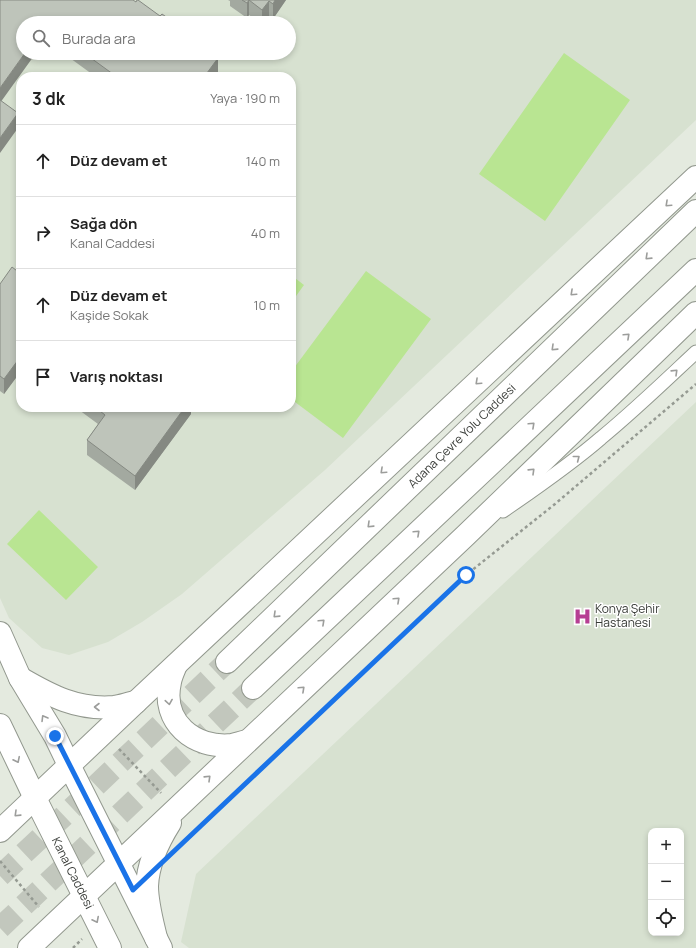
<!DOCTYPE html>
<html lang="tr">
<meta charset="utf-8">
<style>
:root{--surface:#fff;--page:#f2f2f2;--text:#222;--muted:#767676;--line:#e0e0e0}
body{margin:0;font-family:Manrope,sans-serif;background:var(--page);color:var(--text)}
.controls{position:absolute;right:12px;bottom:12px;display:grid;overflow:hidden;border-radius:8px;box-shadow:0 2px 6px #0003}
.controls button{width:36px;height:36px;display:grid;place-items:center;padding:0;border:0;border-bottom:1px solid var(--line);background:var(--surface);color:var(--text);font:20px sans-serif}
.stop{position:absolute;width:12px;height:12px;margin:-9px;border:3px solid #1a73e8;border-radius:50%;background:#fff}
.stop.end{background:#1a73e8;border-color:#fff;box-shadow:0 1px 4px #0008}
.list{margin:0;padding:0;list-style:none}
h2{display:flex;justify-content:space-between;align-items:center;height:52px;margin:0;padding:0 16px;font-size:17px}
h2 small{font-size:13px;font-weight:400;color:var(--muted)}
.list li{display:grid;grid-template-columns:26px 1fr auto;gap:12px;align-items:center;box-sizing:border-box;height:72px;padding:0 16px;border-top:1px solid var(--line)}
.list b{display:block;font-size:15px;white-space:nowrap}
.list p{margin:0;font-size:13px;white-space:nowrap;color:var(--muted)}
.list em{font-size:13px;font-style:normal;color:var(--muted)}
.icon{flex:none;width:22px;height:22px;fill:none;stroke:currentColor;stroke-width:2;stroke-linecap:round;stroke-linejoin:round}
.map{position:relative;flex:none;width:696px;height:948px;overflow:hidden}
.search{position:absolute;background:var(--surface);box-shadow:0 2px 6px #0003;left:16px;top:16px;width:280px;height:44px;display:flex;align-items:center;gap:10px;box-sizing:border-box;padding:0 14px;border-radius:22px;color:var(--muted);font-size:15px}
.panel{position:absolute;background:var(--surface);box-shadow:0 2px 6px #0003;left:16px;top:72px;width:280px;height:340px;border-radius:16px}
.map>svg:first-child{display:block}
</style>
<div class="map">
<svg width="696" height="948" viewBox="0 0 696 948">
<rect width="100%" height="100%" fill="#e4eadf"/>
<path fill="#d7e1d0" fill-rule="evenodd" d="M 0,0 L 696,0 L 696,120 L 325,470 L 182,594 L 142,622 L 108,642 L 69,655 L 42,648 L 9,618 L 0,598 ZM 23,23 L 289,23 L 289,53 L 23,53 ZM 21,77 L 291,77 L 291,407 L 21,407 Z
M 696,402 L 696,948 L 189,948 L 181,942 L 196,874 ZM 651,831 L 681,831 L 681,933 L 651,933 Z"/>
<path fill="#b9e592" d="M 564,53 L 630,100 L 545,221 L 479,174 Z
M 366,271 L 431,319 L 343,438 L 291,399 L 291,372 Z
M 291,275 L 304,285 L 291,303 Z
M 39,510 L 98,567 L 66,600 L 7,544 Z"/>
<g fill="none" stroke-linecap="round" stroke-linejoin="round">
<path stroke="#c2c7bd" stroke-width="22" stroke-dasharray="22 11" stroke-linecap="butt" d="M 0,876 L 227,662
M 0,928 L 253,688"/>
<defs>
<path id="service" d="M 503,511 C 536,488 570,465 601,438 C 634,411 665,381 696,352"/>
<path id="tertiary" d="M 0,633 L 20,678 L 55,736 L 69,765
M 0,725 L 35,798"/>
<g id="secondary">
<path d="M 69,765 L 161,948"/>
<path id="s1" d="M 35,798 L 110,948"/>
</g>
<g id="trunk">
<path id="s2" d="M 227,662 L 696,211"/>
<path d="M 176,665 C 174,670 171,676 170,682 C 161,722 194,749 232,745 C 237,744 242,742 247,741"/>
<path d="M 20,678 C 51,696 77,710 114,707 C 122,706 129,703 136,702"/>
<path d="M 253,688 L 696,270"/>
<path d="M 0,831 L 136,702 L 696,177"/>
<path d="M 156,938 C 152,921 147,903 147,886 C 148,863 158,842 170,823"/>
<path d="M 29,948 L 465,536 L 696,313"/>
</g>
</defs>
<use href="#service" stroke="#92988e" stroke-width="15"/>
<use href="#tertiary" stroke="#92988e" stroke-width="24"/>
<use href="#secondary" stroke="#92988e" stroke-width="24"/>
<use href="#trunk" stroke="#92988e" stroke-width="24"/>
<path stroke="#959a92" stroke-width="2.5" stroke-dasharray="3 3" stroke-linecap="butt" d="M 119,749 L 161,793
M 190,837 L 466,575 L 555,504 L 696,384
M 0,861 L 39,907
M 73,948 L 82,939"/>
<use href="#service" stroke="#fff" stroke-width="13"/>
<use href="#tertiary" stroke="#fff" stroke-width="22"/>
<use href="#secondary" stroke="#fff" stroke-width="22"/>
<use href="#trunk" stroke="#fff" stroke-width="22"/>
</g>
<path fill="#a3a9a0" d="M 228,0 L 286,0 L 273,19 L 269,16 L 264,23 L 260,23 L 249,15 L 247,18 L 230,6 L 230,1 Z
M 63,53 L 211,53 L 218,73 L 215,77 L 96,77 Z
M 21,274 L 21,371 L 4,394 L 0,391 L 0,284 Z
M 75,407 L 191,407 L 191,414 L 135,490 L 87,455 L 87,440 L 98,424 Z"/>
<path fill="#858982" d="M 249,0 L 249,15 L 247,18 L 247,3 Z
M 275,0 L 286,0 L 273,19 L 273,4 Z
M 269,1 L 269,16 L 264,23 L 262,23 L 262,10 Z
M 25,53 L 36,53 L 0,103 L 0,88 Z
M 218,58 L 218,73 L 215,77 L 204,77 Z
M 18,113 L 18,128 L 0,153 L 0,138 Z
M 21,356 L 21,371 L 4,394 L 4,379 Z
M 185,407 L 191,407 L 191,414 L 135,490 L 135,476 Z"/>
<path fill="#bec4ba" stroke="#858982" d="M 0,0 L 133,0 L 136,2 L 137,0 L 138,0 L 160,16 L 162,14 L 175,23 L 23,23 L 23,53 L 25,53 L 0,88 Z
M 242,0 L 275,0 L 273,4 L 269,1 L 262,10 L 249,0 L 247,3 Z
M 84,53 L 211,53 L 218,58 L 204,77 L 117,77 Z
M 0,100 L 18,113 L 0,138 Z
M 12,267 L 21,274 L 21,356 L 4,379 L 0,376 L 0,284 Z
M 95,407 L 185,407 L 135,476 L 87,440 L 105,415 Z"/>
<defs><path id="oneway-chevron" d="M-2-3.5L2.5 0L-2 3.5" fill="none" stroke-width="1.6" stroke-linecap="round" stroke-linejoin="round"/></defs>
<g stroke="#9c9d9b">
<use href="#oneway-chevron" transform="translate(668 204) rotate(137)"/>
<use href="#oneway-chevron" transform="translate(648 257) rotate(136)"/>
<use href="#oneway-chevron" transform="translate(573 293) rotate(137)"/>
<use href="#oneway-chevron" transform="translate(627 336) rotate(-43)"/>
<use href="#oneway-chevron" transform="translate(554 348) rotate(136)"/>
<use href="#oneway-chevron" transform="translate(675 372) rotate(-44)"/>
<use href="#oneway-chevron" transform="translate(478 382) rotate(137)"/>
<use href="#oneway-chevron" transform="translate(532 425) rotate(-43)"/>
<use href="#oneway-chevron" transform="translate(577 458) rotate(-38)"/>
<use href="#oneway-chevron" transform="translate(383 471) rotate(137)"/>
<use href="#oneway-chevron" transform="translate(532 471) rotate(-44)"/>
<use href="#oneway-chevron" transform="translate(370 525) rotate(136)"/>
<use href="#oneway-chevron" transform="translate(417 533) rotate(-43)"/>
<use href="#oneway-chevron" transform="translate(397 600) rotate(-43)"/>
<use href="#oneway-chevron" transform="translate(276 615) rotate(136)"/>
<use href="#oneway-chevron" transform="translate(322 622) rotate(-43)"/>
<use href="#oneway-chevron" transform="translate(302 689) rotate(-43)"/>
<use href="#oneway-chevron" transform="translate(169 702) rotate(81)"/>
<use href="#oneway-chevron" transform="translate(97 707) rotate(180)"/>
<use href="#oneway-chevron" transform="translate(44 718) rotate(-121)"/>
<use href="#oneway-chevron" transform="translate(17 760) rotate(64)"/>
<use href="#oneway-chevron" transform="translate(208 778) rotate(-44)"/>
<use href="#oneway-chevron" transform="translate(17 814) rotate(136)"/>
<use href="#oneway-chevron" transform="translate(96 920) rotate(63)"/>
</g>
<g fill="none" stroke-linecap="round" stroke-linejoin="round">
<path stroke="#1a73e8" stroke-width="5" d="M 55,736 L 133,890 L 466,575"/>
</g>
<defs>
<symbol id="hospital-bare" viewBox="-9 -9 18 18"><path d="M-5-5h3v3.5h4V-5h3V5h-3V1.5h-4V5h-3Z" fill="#b63e93" stroke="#fff" stroke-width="2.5" paint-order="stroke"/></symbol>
</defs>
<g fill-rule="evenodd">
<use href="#hospital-bare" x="570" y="604" width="25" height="25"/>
</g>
<g text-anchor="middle" stroke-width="3" stroke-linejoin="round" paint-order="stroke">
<g font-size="12" fill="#383b37" stroke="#fff">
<text dy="4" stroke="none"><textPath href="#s2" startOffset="326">Adana Çevre Yolu Caddesi</textPath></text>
<text dy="4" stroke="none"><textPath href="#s1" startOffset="84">Kanal Caddesi</textPath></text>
</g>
<g font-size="12" fill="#383b37" stroke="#fff" text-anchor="start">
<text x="595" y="613">Konya Şehir<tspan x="595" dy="14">Hastanesi</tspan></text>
</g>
</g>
</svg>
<div class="controls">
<button>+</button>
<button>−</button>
<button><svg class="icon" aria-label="locate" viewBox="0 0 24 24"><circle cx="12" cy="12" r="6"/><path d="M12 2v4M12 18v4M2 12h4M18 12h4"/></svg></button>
</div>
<div class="stop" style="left:466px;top:575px"></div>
<div class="stop end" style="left:55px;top:736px"></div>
<div class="search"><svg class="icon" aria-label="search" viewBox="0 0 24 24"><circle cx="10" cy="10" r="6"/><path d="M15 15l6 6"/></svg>Burada ara</div>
<section class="panel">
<h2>3 dk<small>Yaya · 190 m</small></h2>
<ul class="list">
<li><svg class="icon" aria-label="ahead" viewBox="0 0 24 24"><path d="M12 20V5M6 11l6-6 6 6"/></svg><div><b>Düz devam et</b></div><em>140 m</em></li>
<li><svg class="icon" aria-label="right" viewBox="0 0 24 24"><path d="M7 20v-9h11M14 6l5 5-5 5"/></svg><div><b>Sağa dön</b><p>Kanal Caddesi</p></div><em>40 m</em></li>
<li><svg class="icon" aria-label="ahead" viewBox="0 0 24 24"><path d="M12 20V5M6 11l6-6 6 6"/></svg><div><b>Düz devam et</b><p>Kaşide Sokak</p></div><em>10 m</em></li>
<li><svg class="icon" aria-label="arrive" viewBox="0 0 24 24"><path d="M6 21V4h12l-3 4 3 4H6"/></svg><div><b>Varış noktası</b></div></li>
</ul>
</section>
</div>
